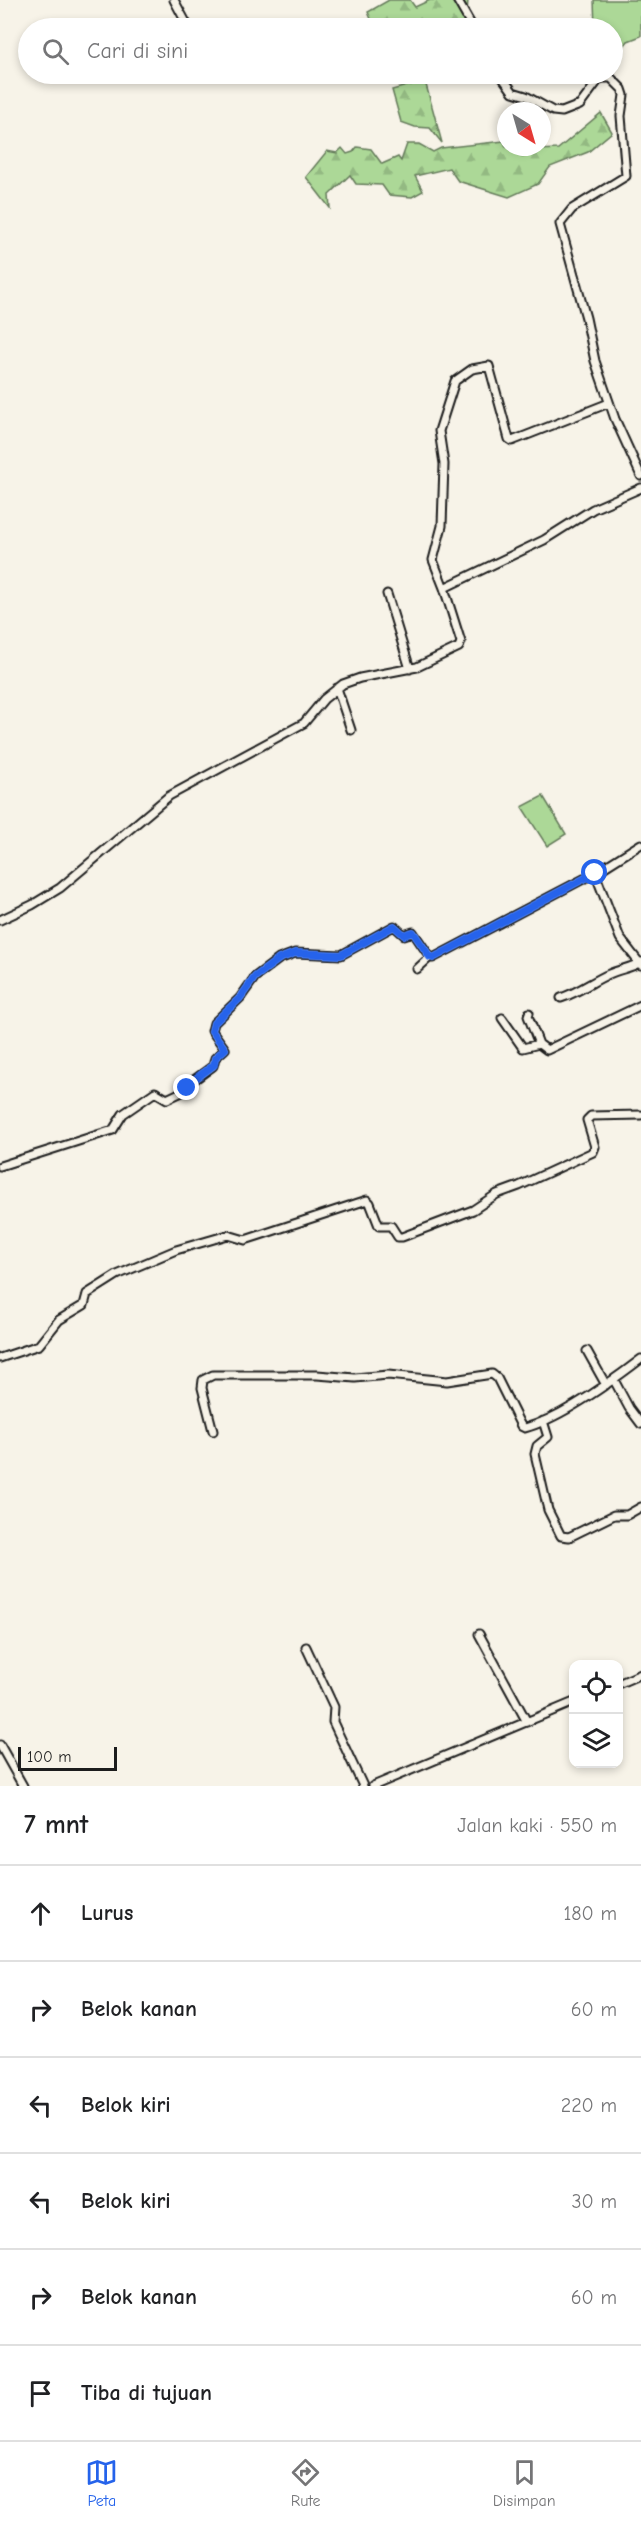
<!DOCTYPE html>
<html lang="id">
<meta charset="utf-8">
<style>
:root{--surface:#fff;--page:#f6f6f6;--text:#202124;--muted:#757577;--line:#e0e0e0;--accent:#2563eb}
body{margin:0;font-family:"Comic Neue",sans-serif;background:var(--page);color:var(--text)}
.controls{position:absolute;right:18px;bottom:18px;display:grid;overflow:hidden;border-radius:12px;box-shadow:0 3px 9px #0003}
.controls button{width:54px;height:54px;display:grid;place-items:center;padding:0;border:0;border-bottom:2px solid var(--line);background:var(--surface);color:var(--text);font:30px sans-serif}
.compass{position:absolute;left:497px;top:102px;width:54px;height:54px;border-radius:50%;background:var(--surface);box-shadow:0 3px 9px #0003;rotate:143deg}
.scale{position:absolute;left:18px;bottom:15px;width:99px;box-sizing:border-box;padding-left:6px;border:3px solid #1c1c1c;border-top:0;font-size:16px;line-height:21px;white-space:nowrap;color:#1c1c1c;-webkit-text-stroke:4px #f7f3e8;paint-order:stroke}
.stop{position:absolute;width:18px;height:18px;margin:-14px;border:4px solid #2563eb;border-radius:50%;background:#fff}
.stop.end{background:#2563eb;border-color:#fff;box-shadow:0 2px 6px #0008}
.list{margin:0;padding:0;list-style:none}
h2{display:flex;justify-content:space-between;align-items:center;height:78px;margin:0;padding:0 24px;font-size:26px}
h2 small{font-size:20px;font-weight:400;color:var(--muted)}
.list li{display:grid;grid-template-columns:39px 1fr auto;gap:18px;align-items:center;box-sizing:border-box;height:96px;padding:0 24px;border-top:2px solid var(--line)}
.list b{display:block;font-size:22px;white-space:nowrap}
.list em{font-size:20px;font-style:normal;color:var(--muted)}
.icon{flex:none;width:33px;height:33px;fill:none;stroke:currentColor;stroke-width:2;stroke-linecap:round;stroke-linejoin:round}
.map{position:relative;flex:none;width:641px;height:1786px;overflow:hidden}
.search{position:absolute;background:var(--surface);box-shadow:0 3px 9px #0003;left:18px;right:18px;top:18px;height:66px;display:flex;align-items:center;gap:15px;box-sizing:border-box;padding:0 21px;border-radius:33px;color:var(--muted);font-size:22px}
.sheet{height:654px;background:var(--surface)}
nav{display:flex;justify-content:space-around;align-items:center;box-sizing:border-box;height:84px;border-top:2px solid var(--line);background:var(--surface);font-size:16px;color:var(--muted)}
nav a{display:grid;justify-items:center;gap:3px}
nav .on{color:var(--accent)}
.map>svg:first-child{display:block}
</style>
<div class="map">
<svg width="641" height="1786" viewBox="0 0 641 1786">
<defs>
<pattern id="forest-firs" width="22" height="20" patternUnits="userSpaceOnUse" patternTransform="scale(1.5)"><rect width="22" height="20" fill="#acd897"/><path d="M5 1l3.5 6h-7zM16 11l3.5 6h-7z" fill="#93b982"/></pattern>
</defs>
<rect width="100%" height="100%" fill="#f7f3e8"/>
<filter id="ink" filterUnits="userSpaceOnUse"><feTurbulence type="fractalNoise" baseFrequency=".0167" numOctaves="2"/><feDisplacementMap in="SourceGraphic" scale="12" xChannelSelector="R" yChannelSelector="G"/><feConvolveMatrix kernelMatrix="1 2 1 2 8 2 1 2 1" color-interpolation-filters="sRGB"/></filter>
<g filter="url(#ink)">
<path fill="#acd897" stroke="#647a5a" stroke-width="1.5" d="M 594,0 L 641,0 L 641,36 L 628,41 L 613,60 L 612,28 L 595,28 Z
M 543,796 L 566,834 L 547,846 L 522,807 Z"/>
<path fill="url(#forest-firs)" stroke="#647a5a" stroke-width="1.5" d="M 389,0 L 410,0 L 415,7 L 430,0 L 468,0 L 466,28 L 375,28 L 368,12 Z
M 425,81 L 442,143 L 430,128 L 415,127 L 401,122 L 392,90 Z
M 601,113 L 612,132 L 588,152 L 550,167 L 538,184 L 509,197 L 458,181 L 449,168 L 415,176 L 423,191 L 412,197 L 389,195 L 382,185 L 356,184 L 350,175 L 329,195 L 330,208 L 306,177 L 327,151 L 337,153 L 342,148 L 347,154 L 353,152 L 357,147 L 371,149 L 382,164 L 398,157 L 401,161 L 407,144 L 419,144 L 433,152 L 441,148 L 504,141 L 506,147 L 511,147 L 523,157 L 537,150 L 558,149 Z"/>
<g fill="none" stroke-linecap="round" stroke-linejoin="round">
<defs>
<path id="street" d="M 174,0 L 189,28
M 457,0 L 473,28
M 500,74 L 513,92 L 526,96 L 553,111 L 562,112 L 580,105 L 600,78 L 611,78 L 622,89 L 624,95 L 621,116 L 626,176 L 572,209 L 560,224 L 586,318 L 595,361 L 615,419 L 641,476
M 444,588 L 433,560 L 442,526 L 444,464 L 439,431 L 455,381 L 472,369 L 489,366 L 509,439 L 512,441 L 609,403
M 387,594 L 410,669
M 337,688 L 351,730
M 595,873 L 620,938 L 641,965
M 0,920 L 32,905 L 60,888 L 169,796 L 304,723 L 324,699 L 343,684 L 360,678 L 417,667 L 459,647 L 461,642 L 444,588 L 544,540 L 593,509 L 641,488
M 417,969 L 430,957
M 561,998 C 579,992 593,981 609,974 C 620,969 631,968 641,962
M 529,1013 L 528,1016 L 539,1044
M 502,1018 L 523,1048 L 539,1044 L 547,1050 L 641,1005
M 0,1166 L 113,1130 L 123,1114 L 155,1092 L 167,1099 L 186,1090 L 194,1080 L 213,1066 L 215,1058 L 225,1049 L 212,1031 L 214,1023 L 240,998 L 255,977 L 279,959 L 295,953 L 341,955 L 394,926 L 404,935 L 413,932 L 430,957 L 433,958 L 595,873 L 641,844
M 587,1351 L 606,1385
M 0,1358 L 39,1345 L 59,1320 L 84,1305 L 87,1294 L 117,1275 L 176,1250 L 228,1235 L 245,1240 L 367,1200 L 370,1203 L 379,1226 L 391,1226 L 398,1237 L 402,1237 L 473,1210 L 497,1194 L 519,1186 L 593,1152 L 595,1147 L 587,1120 L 591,1116 L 641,1115
M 614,1380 L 629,1408 L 641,1424
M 543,1421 L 548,1437 L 537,1446 L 535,1454 L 548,1510 L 561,1536 L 569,1537 L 614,1515 L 627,1515 L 641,1507
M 213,1431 L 202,1388 L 203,1380 L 213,1375 L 317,1375 L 355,1378 L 388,1375 L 447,1381 L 492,1374 L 497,1378 L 521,1426 L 525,1428 C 561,1418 611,1382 641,1359
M 479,1634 L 527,1722
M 306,1647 L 334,1707 L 333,1722 L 363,1786
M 618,1684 L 641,1674
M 0,1745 L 23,1786
M 373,1786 L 574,1702"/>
</defs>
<use href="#street" stroke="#1c1c1c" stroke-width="11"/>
<use href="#street" stroke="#f7f3e8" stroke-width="7"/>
</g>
</g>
<g fill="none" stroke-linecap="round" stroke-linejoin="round" filter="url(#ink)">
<path stroke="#2563eb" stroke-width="8" d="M 187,1088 L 195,1079 L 214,1065 L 215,1058 L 225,1049 L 212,1031 L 214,1023 L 240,998 L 255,977 L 279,959 L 295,953 L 341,955 L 394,926 L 404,935 L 413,932 L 430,957 L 433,958 L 595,873"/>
</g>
</svg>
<div class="controls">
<button><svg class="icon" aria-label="locate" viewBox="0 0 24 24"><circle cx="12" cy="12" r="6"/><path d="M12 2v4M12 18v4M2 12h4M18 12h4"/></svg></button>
<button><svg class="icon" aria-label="layers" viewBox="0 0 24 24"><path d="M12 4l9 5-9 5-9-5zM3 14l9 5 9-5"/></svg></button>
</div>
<svg class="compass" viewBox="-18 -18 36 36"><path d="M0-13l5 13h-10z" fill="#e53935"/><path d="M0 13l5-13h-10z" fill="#757577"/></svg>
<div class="scale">100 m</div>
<div class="stop" style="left:595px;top:873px"></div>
<div class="stop end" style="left:187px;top:1088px"></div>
<div class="search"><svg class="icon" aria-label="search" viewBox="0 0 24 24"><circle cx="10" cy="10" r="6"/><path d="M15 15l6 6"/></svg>Cari di sini</div>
</div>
<section class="sheet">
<h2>7 mnt<small>Jalan kaki · 550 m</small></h2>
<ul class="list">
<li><svg class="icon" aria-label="ahead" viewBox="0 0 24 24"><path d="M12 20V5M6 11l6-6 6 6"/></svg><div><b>Lurus</b></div><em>180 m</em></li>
<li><svg class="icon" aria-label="right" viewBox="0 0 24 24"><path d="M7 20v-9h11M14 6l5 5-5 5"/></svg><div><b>Belok kanan</b></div><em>60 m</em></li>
<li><svg class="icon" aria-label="left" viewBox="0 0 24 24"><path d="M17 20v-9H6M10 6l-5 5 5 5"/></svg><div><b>Belok kiri</b></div><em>220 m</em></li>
<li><svg class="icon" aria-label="left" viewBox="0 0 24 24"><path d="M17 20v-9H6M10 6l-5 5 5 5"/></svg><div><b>Belok kiri</b></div><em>30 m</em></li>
<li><svg class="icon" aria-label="right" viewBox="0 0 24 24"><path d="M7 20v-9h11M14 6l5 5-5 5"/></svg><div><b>Belok kanan</b></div><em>60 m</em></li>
<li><svg class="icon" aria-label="arrive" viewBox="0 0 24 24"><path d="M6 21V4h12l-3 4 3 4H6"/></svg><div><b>Tiba di tujuan</b></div></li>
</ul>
</section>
<nav>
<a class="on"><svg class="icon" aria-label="map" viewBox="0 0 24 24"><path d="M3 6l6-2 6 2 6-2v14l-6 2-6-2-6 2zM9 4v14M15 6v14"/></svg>Peta</a>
<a><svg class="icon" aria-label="directions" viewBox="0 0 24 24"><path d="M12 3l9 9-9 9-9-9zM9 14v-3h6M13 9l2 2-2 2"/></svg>Rute</a>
<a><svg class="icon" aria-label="saved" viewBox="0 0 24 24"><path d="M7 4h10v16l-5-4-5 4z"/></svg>Disimpan</a>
</nav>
